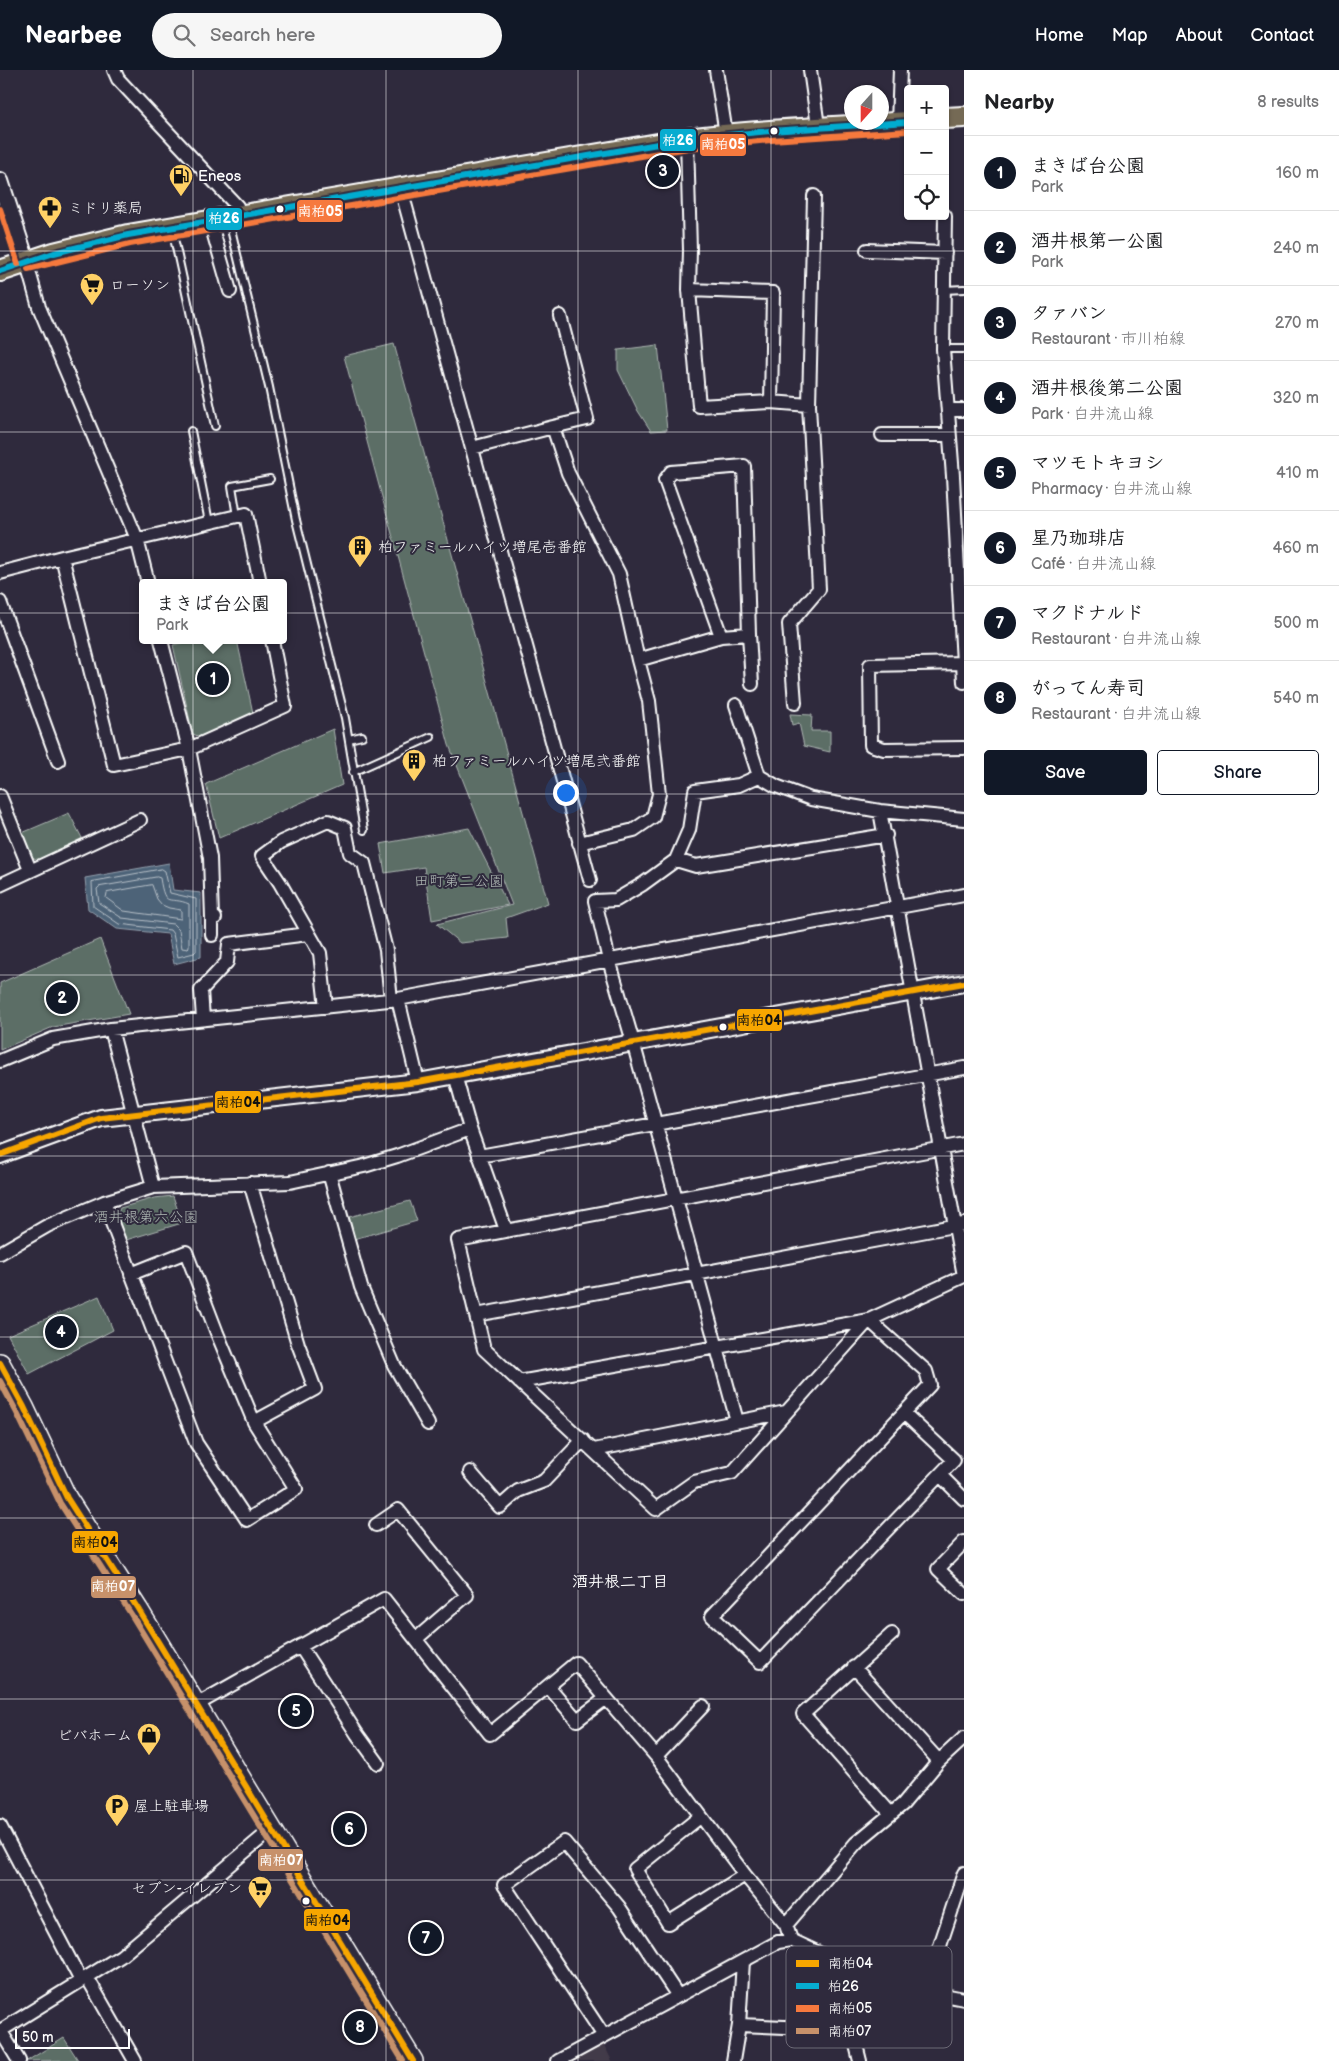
<!DOCTYPE html>
<meta charset="utf-8">
<style>
:root{--surface:#fff;--page:#f6f6f6;--text:#202124;--muted:#757577;--line:#e0e0e0;--accent:#111827}
body{margin:0;font-family:"Balsamiq Sans","Klee One",sans-serif;background:var(--page);color:var(--text)}
.controls{position:absolute;right:15px;top:15px;display:grid;overflow:hidden;border-radius:5px;box-shadow:0 1px 4px #0004}
.controls button{width:45px;height:45px;display:grid;place-items:center;padding:0;border:0;border-bottom:1px solid var(--line);background:var(--surface);color:var(--text);font:25px sans-serif}
.compass{position:absolute;left:844px;top:15px;width:45px;height:45px;border-radius:50%;background:var(--surface);box-shadow:0 1px 4px #0004;rotate:201deg}
.scale{position:absolute;left:15px;bottom:12px;width:115px;box-sizing:border-box;padding-left:5px;border:2px solid #fff;border-top:0;font-size:14px;line-height:18px;white-space:nowrap;color:#fff;-webkit-text-stroke:4px #2f2a3d;paint-order:stroke}
.you{position:absolute;left:565px;top:722px;width:18px;height:18px;margin:-12px;border:4px solid #fff;border-radius:50%;background:#1a73e8;box-shadow:0 0 0 8px #1a73e833}
.badge{display:grid;place-items:center;width:32px;height:32px;border-radius:50%;background:var(--accent);color:#fff;font-size:16px;font-weight:700}
.pin{position:absolute;translate:-50% -50%;border:2px solid #fff;box-shadow:0 1px 5px #0006}
.popup{position:absolute;left:139px;top:509px;width:148px;height:65px;box-sizing:border-box;display:grid;place-content:center;border-radius:5px;background:var(--surface);filter:drop-shadow(0 1px 4px #0005);font-size:16px;white-space:nowrap;color:var(--muted)}
.popup b{font-size:19px;color:var(--text)}
.popup::after{content:'';position:absolute;left:50%;top:100%;margin-left:-10px;border:10px solid transparent;border-top-color:var(--surface)}
.list{margin:0;padding:0;list-style:none}
h2{display:flex;justify-content:space-between;align-items:center;height:65px;margin:0;padding:0 20px;font-size:21px}
h2 small{font-size:16px;font-weight:400;color:var(--muted)}
.list li{display:grid;grid-template-columns:32px 1fr auto;gap:15px;align-items:center;box-sizing:border-box;height:75px;padding:0 20px;border-top:1px solid var(--line)}
.list b{display:block;font-size:19px;white-space:nowrap}
.list p{margin:0;font-size:16px;white-space:nowrap;color:var(--muted)}
.list em{font-size:16px;font-style:normal;color:var(--muted)}
.actions{display:flex;gap:10px;padding:15px 20px}
.actions a{flex:1;padding:11px 0;border:1px solid var(--accent);border-radius:5px;text-align:center;font-size:18px;color:var(--accent)}
.actions .main{background:var(--accent);color:#fff}
.icon{flex:none;width:28px;height:28px;fill:none;stroke:currentColor;stroke-width:2;stroke-linecap:round;stroke-linejoin:round}
.map{position:relative;flex:none;width:964px;height:1991px;overflow:hidden}
header{display:flex;align-items:center;gap:30px;box-sizing:border-box;height:70px;padding:0 25px;background:var(--accent);color:#fff}
header strong{font-size:24px}
nav{display:flex;gap:28px;margin-inline-start:auto;font-size:18px}
.search{width:350px;height:45px;background:var(--page);display:flex;align-items:center;gap:12px;box-sizing:border-box;padding:0 18px;border-radius:28px;color:var(--muted);font-size:19px}
main{display:flex}
aside{flex:1;background:var(--surface)}
.map>svg:first-child{display:block}
</style>
<header>
<strong>Nearbee</strong>
<div class="search"><svg class="icon" aria-label="search" viewBox="0 0 24 24"><circle cx="10" cy="10" r="6"/><path d="M15 15l6 6"/></svg>Search here</div>
<nav><a>Home</a><a>Map</a><a>About</a><a>Contact</a></nav>
</header>
<main>
<div class="map">
<svg width="964" height="1991" viewBox="0 0 964 1991">
<rect width="100%" height="100%" fill="#2f2a3d"/>
<filter id="ink" filterUnits="userSpaceOnUse"><feTurbulence type="fractalNoise" baseFrequency=".02" numOctaves="2"/><feDisplacementMap in="SourceGraphic" scale="10" xChannelSelector="R" yChannelSelector="G"/><feConvolveMatrix kernelMatrix="1 2 1 2 8 2 1 2 1" color-interpolation-filters="sRGB"/></filter>
<g filter="url(#ink)">
<path fill="#433a48" d="M 604,1975 L 612,1991 L 574,1991 Z"/>
<path fill="#5b6e66" stroke="#adb6b2" d="M 394,274 L 548,833 L 506,848 L 508,868 L 460,873 L 437,854 L 512,835 L 449,675 L 344,286 Z
M 658,275 L 667,360 L 651,361 L 638,341 L 618,300 L 618,280 Z
M 193,570 L 237,570 L 253,643 L 200,667 L 193,664 L 173,575 Z
M 790,644 L 812,645 L 811,661 L 830,661 L 830,682 L 804,676 L 799,653 L 792,655 Z
M 333,659 L 342,715 L 219,768 L 206,714 Z
M 69,743 L 83,770 L 38,790 L 32,787 L 22,763 Z
M 469,758 L 508,835 L 432,850 L 424,797 L 385,803 L 380,774 Z
M 100,869 L 129,944 L 53,957 L 0,980 L 0,913 Z
M 173,1126 L 182,1153 L 126,1170 L 116,1146 L 120,1138 L 154,1128 Z
M 410,1131 L 417,1151 L 354,1169 L 349,1147 Z
M 99,1226 L 113,1260 L 29,1304 L 8,1265 Z
M 64,1968 L 78,1990 L 27,1991 Z"/>
<path fill="#4d6378" stroke="#94a1ae" d="M 169,793 L 173,820 L 201,823 L 201,887 L 174,894 L 168,864 L 117,859 L 88,839 L 85,808 Z"/>
<g fill="none" stroke-linecap="round" stroke-linejoin="round">
<path stroke="#b8c1c9" stroke-width="1" d="M 162,799 L 165,801 L 170,823 L 196,829 L 196,881 L 194,883 L 178,887 L 173,864 L 170,860 L 119,854 L 93,836 L 92,812 Z
M 157,807 L 160,808 C 165,840 169,825 189,834 L 189,876 L 188,879 L 182,878 L 179,860 L 173,854 L 122,848 L 99,833 L 97,819 L 99,817 Z
M 152,815 L 157,829 L 162,835 L 169,838 L 181,840 L 181,849 L 124,841 L 106,828 L 107,823 Z"/>
<defs>
<path id="service" d="M 229,151 L 269,317 L 296,450 L 345,648 L 364,760
M 172,159 L 215,356
M 944,220 L 964,219
M 943,279 L 964,279
M 191,361 L 209,452
M 237,446 L 232,416 L 270,409
M 349,669 L 362,666
M 353,702 L 431,667"/>
<path id="minor" d="M 114,0 L 118,9 L 237,136 L 240,146
M 716,0 L 726,64
M 810,0 L 818,56
M 898,52 L 900,0
M 687,69 L 690,180 L 689,220 L 699,336 L 771,332 L 773,223 L 689,220
M 401,119 L 590,810
M 945,146 L 943,279 L 953,406 L 964,612
M 210,151 L 230,221
M 867,180 L 945,183
M 26,191 L 39,237 L 137,469 L 148,513
M 771,332 L 809,335 L 814,126
M 948,340 L 964,340
M 553,357 L 587,349 L 560,246
M 882,365 L 949,365
M 472,378 L 553,357 L 568,403 L 619,504 L 638,590 L 649,631 L 659,724 L 653,747 L 634,760 L 579,773
M 0,503 L 62,487
M 260,513 L 246,444 L 62,487 L 114,695 L 189,679 L 285,636 L 272,570
M 0,532 L 58,691
M 749,564 L 752,614
M 161,570 L 189,679 L 210,788 L 212,848
M 638,590 L 721,566 L 665,410 L 671,402 L 744,396 L 749,564 L 721,566
M 964,593 L 870,595 L 871,675 L 884,679 L 964,678
M 795,633 L 789,554 L 819,519 L 809,335
M 736,635 L 759,706 L 776,716 L 811,729 L 880,741 L 964,749
M 0,726 L 30,800
M 880,741 L 964,1206
M 676,790 L 689,760 L 695,721 L 739,715 L 759,706
M 0,815 L 140,750
M 212,865 L 212,848 L 215,848
M 398,929 L 418,1012
M 326,937 L 320,883 L 280,813 L 262,786 L 281,772 L 328,751 L 345,758 L 350,783 L 364,793 L 386,880 L 391,930
M 203,949 L 201,920 L 227,892 L 229,874 L 308,864
M 111,959 L 153,1117
M 0,991 L 53,969 L 111,959 L 398,929 L 964,825
M 455,1005 L 470,1059 L 506,1160
M 479,1086 L 964,998
M 329,1103 L 361,1217 L 394,1295 L 428,1354
M 250,1113 L 298,1274 L 315,1319 L 254,1352
M 104,1132 L 196,1373 L 247,1450 L 296,1419 L 254,1352 L 217,1263 L 186,1182 L 131,1204
M 0,1183 L 47,1156 L 104,1132 L 153,1117 L 290,1112 L 364,1096 L 397,1086 L 470,1059
M 964,1206 L 869,1250 L 732,1403 L 694,1412 L 656,1439 L 484,1279 L 458,1170 L 964,1074
M 476,1245 L 964,1154
M 519,1312 L 869,1250 L 926,1301 L 930,1315 L 712,1546 L 760,1592 L 954,1390 L 905,1344
M 737,1351 L 633,972 L 609,890 L 595,831 L 616,830 L 643,814 L 676,790 L 696,796 L 886,765
M 594,1380 L 786,1342
M 470,1402 L 500,1437 L 518,1421 L 544,1411 L 583,1370
M 940,1405 L 964,1429
M 376,1455 L 398,1440 L 467,1525 L 416,1569
M 964,1472 L 938,1499 L 964,1524
M 300,1576 L 357,1664 L 378,1693
M 854,1597 L 939,1691
M 548,1616 L 577,1650 L 605,1629
M 196,1635 L 384,1529 L 490,1664 L 576,1593 L 656,1686 L 745,1805 L 786,1855 L 791,1870
M 656,1686 L 703,1636
M 891,1744 L 803,1644 L 892,1564
M 701,1746 L 635,1799 L 668,1853 L 745,1805
M 0,1756 L 81,1911
M 786,1855 L 856,1773 L 903,1734 L 939,1691 L 964,1668
M 835,1891 L 860,1991
M 87,1907 L 135,1991
M 925,1921 L 964,1803
M 739,1955 L 853,1960
M 0,1960 L 19,1991
M 0,1961 L 121,1886 L 272,1759
M 604,1966 L 504,1815 L 564,1772 L 619,1837 L 678,1926
M 558,1991 L 778,1872 L 791,1870 L 883,1913 L 964,1929
M 733,1991 L 739,1955 L 743,1891"/>
<path id="tertiary" d="M 0,111 L 26,191
M 0,1085 L 101,1048 L 418,1012 L 964,913"/>
<path id="secondary" d="M 0,1293 L 24,1337 L 67,1428 L 138,1539 L 413,1991"/>
<path id="primary" d="M 945,48 L 964,47
M 0,201 L 54,183 L 128,165 L 687,69 C 761,59 834,58 908,52"/>
</defs>
<use href="#service" stroke="#fff" stroke-width="10"/>
<use href="#minor" stroke="#fff" stroke-width="16"/>
<use href="#tertiary" stroke="#fff" stroke-width="20"/>
<use href="#secondary" stroke="#fff" stroke-width="22"/>
<use href="#primary" stroke="#fff" stroke-width="24"/>
<use href="#service" stroke="#2f2a3d" stroke-width="6"/>
<use href="#minor" stroke="#2f2a3d" stroke-width="12"/>
<use href="#tertiary" stroke="#2f2a3d" stroke-width="16"/>
<use href="#secondary" stroke="#2f2a3d" stroke-width="19"/>
<use href="#primary" stroke="#756a55" stroke-width="20"/>
<defs>
<path id="bus-1" d="M 0,1085 L 101,1048 L 418,1012 L 964,913
M 0,1293 L 24,1337 L 67,1428 L 138,1539 L 413,1991"/>
<path id="bus-2" d="M 0,201 L 54,183 L 128,165 L 687,69 L 770,61 L 908,52"/>
<path id="bus-3" d="M 0,139 L 18,194
M 28,199 L 130,174 L 688,78 L 771,70 L 908,61"/>
<path id="bus-4" d="M 0,1311 L 16,1341 L 60,1433 L 131,1544 L 403,1991"/>
</defs>
<use href="#bus-1" stroke="#2f2a3d" stroke-width="10"/>
<use href="#bus-2" stroke="#2f2a3d" stroke-width="10"/>
<use href="#bus-3" stroke="#2f2a3d" stroke-width="10"/>
<use href="#bus-4" stroke="#2f2a3d" stroke-width="10"/>
<use href="#bus-1" stroke="#f7a600" stroke-width="6"/>
<use href="#bus-2" stroke="#06acd0" stroke-width="6"/>
<use href="#bus-3" stroke="#f6793e" stroke-width="6"/>
<use href="#bus-4" stroke="#c7916a" stroke-width="6"/>
</g>
</g>
<path fill="none" stroke="#fff" stroke-width="1" stroke-opacity="0.55" d="M 193,0 L 193,1991M 386,0 L 386,1991M 578,0 L 578,1991M 771,0 L 771,1991M 0,181 L 964,181M 0,362 L 964,362M 0,543 L 964,543M 0,724 L 964,724M 0,905 L 964,905M 0,1086 L 964,1086M 0,1267 L 964,1267M 0,1448 L 964,1448M 0,1629 L 964,1629M 0,1810 L 964,1810"/>
<defs>
<symbol id="fuel-pin" viewBox="-11 -11 22 30"><path d="M0 17L-7.5 6A9.5 9.5 0 1 1 7.5 6Z" fill="#ffd166" stroke="#2f2a3d"/><path d="M-5.5-6h7V0h2V4h1.3V-2.5L3-4.5l.8-.8L6-3V5H2.5V1h-1V6h-7ZM-4.2-4.7v3.2H.2V-4.7Z" fill="#111"/></symbol>
<symbol id="pharmacy-pin" viewBox="-11 -11 22 30"><path d="M0 17L-7.5 6A9.5 9.5 0 1 1 7.5 6Z" fill="#ffd166" stroke="#2f2a3d"/><path d="M-2-6h4v4h4v4h-4v4h-4v-4h-4v-4h4Z" fill="#111"/></symbol>
<symbol id="supermarket-pin" viewBox="-11 -11 22 30"><path d="M0 17L-7.5 6A9.5 9.5 0 1 1 7.5 6Z" fill="#ffd166" stroke="#2f2a3d"/><path d="M-6-5.5h2.5l.6 2H6L4.5 2H-2.5L-4.4-4H-6ZM-1.5 3.2a1.3 1.3 0 1 0 .1 0ZM3 3.2a1.3 1.3 0 1 0 .1 0Z" fill="#111"/></symbol>
<symbol id="building-pin" viewBox="-11 -11 22 30"><path d="M0 17L-7.5 6A9.5 9.5 0 1 1 7.5 6Z" fill="#ffd166" stroke="#2f2a3d"/><path d="M-4-6H4V6H1V3H-1V6H-4ZM-2.5-4.3h1.7v1.8h-1.7ZM.8-4.3h1.7v1.8H.8ZM-2.5-1h1.7V.8h-1.7ZM.8-1h1.7V.8H.8Z" fill="#111"/></symbol>
<symbol id="shop-pin" viewBox="-11 -11 22 30"><path d="M0 17L-7.5 6A9.5 9.5 0 1 1 7.5 6Z" fill="#ffd166" stroke="#2f2a3d"/><path d="M-5-2.5h2.3a2.7 3.5 0 0 1 5.4 0H5L5.5 6h-11ZM-1.5-2.5h3a1.5 2.3 0 0 0-3 0Z" fill="#111"/></symbol>
<symbol id="parking-pin" viewBox="-11 -11 22 30"><path d="M0 17L-7.5 6A9.5 9.5 0 1 1 7.5 6Z" fill="#ffd166" stroke="#2f2a3d"/><path d="M-3.5-5.5H1a3.5 3.5 0 0 1 0 7H-1V5.5H-3.5ZM-1-3.4V-.6H.8a1.4 1.4 0 0 0 0-2.8Z" fill="#111"/></symbol>
</defs>
<g fill-rule="evenodd">
<use href="#fuel-pin" x="167" y="92" width="28" height="38"/>
<use href="#pharmacy-pin" x="36" y="124" width="28" height="38"/>
<use href="#supermarket-pin" x="78" y="201" width="28" height="38"/>
<use href="#building-pin" x="346" y="463" width="28" height="38"/>
<use href="#building-pin" x="400" y="677" width="28" height="38"/>
<use href="#shop-pin" x="135" y="1651" width="28" height="38"/>
<use href="#parking-pin" x="103" y="1722" width="28" height="38"/>
<use href="#supermarket-pin" x="246" y="1804" width="28" height="38"/>
</g>
<g fill="#fff" stroke="#2f2a3d" stroke-width="2">
<circle cx="774" cy="61" r="4.5"/>
<circle cx="280" cy="139" r="4.5"/>
<circle cx="723" cy="957" r="4.5"/>
<circle cx="306" cy="1831" r="4.5"/>
</g>
<g text-anchor="middle" stroke-width="4" stroke-linejoin="round" paint-order="stroke">
<g font-size="15" fill="#fff" stroke="#2f2a3d" text-anchor="start">
<text x="198" y="111">Eneos</text>
<text x="68" y="143">ミドリ薬局</text>
<text x="110" y="220">ローソン</text>
<text x="378" y="482">柏ファミールハイツ増尾壱番館</text>
<text x="432" y="696">柏ファミールハイツ増尾弐番館</text>
<text x="132" y="1670" text-anchor="end">ビバホーム</text>
<text x="134" y="1741">屋上駐車場</text>
<text x="242" y="1823" text-anchor="end">セブン-イレブン</text>
</g>
<g font-size="15" fill="#adb6b2" stroke="#2f2a3d">
<text x="459" y="816">田町第二公園</text>
<text x="146" y="1152">酒井根第六公園</text>
</g>
<g font-size="16" font-weight="bold" fill="#fff" stroke="#2f2a3d">
<text x="620" y="1517">酒井根二丁目</text>
</g>
</g>
<rect x="786" y="1876" width="166" height="102" rx="8" fill="#2f2a3d" stroke="#6d6a77" stroke-width="1"/>
<rect x="796" y="1890" width="23" height="7" fill="#f7a600"/>
<rect x="796" y="1913" width="23" height="6" fill="#06acd0"/>
<rect x="796" y="1935" width="23" height="7" fill="#f6793e"/>
<rect x="796" y="1958" width="23" height="6" fill="#c7916a"/>
<g font-size="14" fill="#fff">
<text x="828" y="1898">南柏04</text>
<text x="828" y="1921">柏26</text>
<text x="828" y="1943">南柏05</text>
<text x="828" y="1966">南柏07</text>
</g>
<g stroke="#2f2a3d" stroke-width="2">
<rect x="659" y="58" width="38" height="24" rx="5" fill="#06acd0"/>
<rect x="699" y="63" width="48" height="24" rx="5" fill="#f6793e"/>
<rect x="296" y="129" width="48" height="24" rx="5" fill="#f6793e"/>
<rect x="205" y="137" width="38" height="24" rx="5" fill="#06acd0"/>
<rect x="736" y="938" width="47" height="24" rx="5" fill="#f7a600"/>
<rect x="214" y="1020" width="48" height="24" rx="5" fill="#f7a600"/>
<rect x="71" y="1460" width="48" height="24" rx="5" fill="#f7a600"/>
<rect x="90" y="1505" width="47" height="24" rx="5" fill="#c7916a"/>
<rect x="257" y="1778" width="47" height="24" rx="5" fill="#c7916a"/>
<rect x="303" y="1838" width="48" height="24" rx="5" fill="#f7a600"/>
</g>
<g font-size="14" text-anchor="middle" font-weight="bold" fill="#fff">
<text x="678" y="75">柏26</text>
<text x="723" y="79">南柏05</text>
<text x="320" y="146">南柏05</text>
<text x="224" y="153">柏26</text>
<text x="113" y="1521">南柏07</text>
<text x="281" y="1795">南柏07</text>
</g>
<g font-size="14" text-anchor="middle" font-weight="bold" fill="#111">
<text x="759" y="955">南柏04</text>
<text x="238" y="1037">南柏04</text>
<text x="95" y="1477">南柏04</text>
<text x="327" y="1855">南柏04</text>
</g>
</svg>
<div class="controls">
<button>+</button>
<button>−</button>
<button><svg class="icon" aria-label="locate" viewBox="0 0 24 24"><circle cx="12" cy="12" r="6"/><path d="M12 2v4M12 18v4M2 12h4M18 12h4"/></svg></button>
</div>
<svg class="compass" viewBox="-18 -18 36 36"><path d="M0-13l5 13h-10z" fill="#e53935"/><path d="M0 13l5-13h-10z" fill="#757577"/></svg>
<div class="scale">50 m</div>
<div class="you"></div>
<div class="pin badge" style="left:213px;top:609px">1</div>
<div class="popup"><b>まきば台公園</b>Park</div>
<div class="pin badge" style="left:62px;top:928px">2</div>
<div class="pin badge" style="left:663px;top:101px">3</div>
<div class="pin badge" style="left:61px;top:1262px">4</div>
<div class="pin badge" style="left:296px;top:1641px">5</div>
<div class="pin badge" style="left:349px;top:1759px">6</div>
<div class="pin badge" style="left:426px;top:1868px">7</div>
<div class="pin badge" style="left:360px;top:1957px">8</div>
</div>
<aside>
<h2>Nearby<small>8 results</small></h2>
<ul class="list">
<li><span class="badge">1</span><div><b>まきば台公園</b><p>Park</p></div><em>160 m</em></li>
<li><span class="badge">2</span><div><b>酒井根第一公園</b><p>Park</p></div><em>240 m</em></li>
<li><span class="badge">3</span><div><b>タァバン</b><p>Restaurant · 市川柏線</p></div><em>270 m</em></li>
<li><span class="badge">4</span><div><b>酒井根後第二公園</b><p>Park · 白井流山線</p></div><em>320 m</em></li>
<li><span class="badge">5</span><div><b>マツモトキヨシ</b><p>Pharmacy · 白井流山線</p></div><em>410 m</em></li>
<li><span class="badge">6</span><div><b>星乃珈琲店</b><p>Café · 白井流山線</p></div><em>460 m</em></li>
<li><span class="badge">7</span><div><b>マクドナルド</b><p>Restaurant · 白井流山線</p></div><em>500 m</em></li>
<li><span class="badge">8</span><div><b>がってん寿司</b><p>Restaurant · 白井流山線</p></div><em>540 m</em></li>
</ul>
<div class="actions"><a class="main">Save</a><a>Share</a></div>
</aside>
</main>
